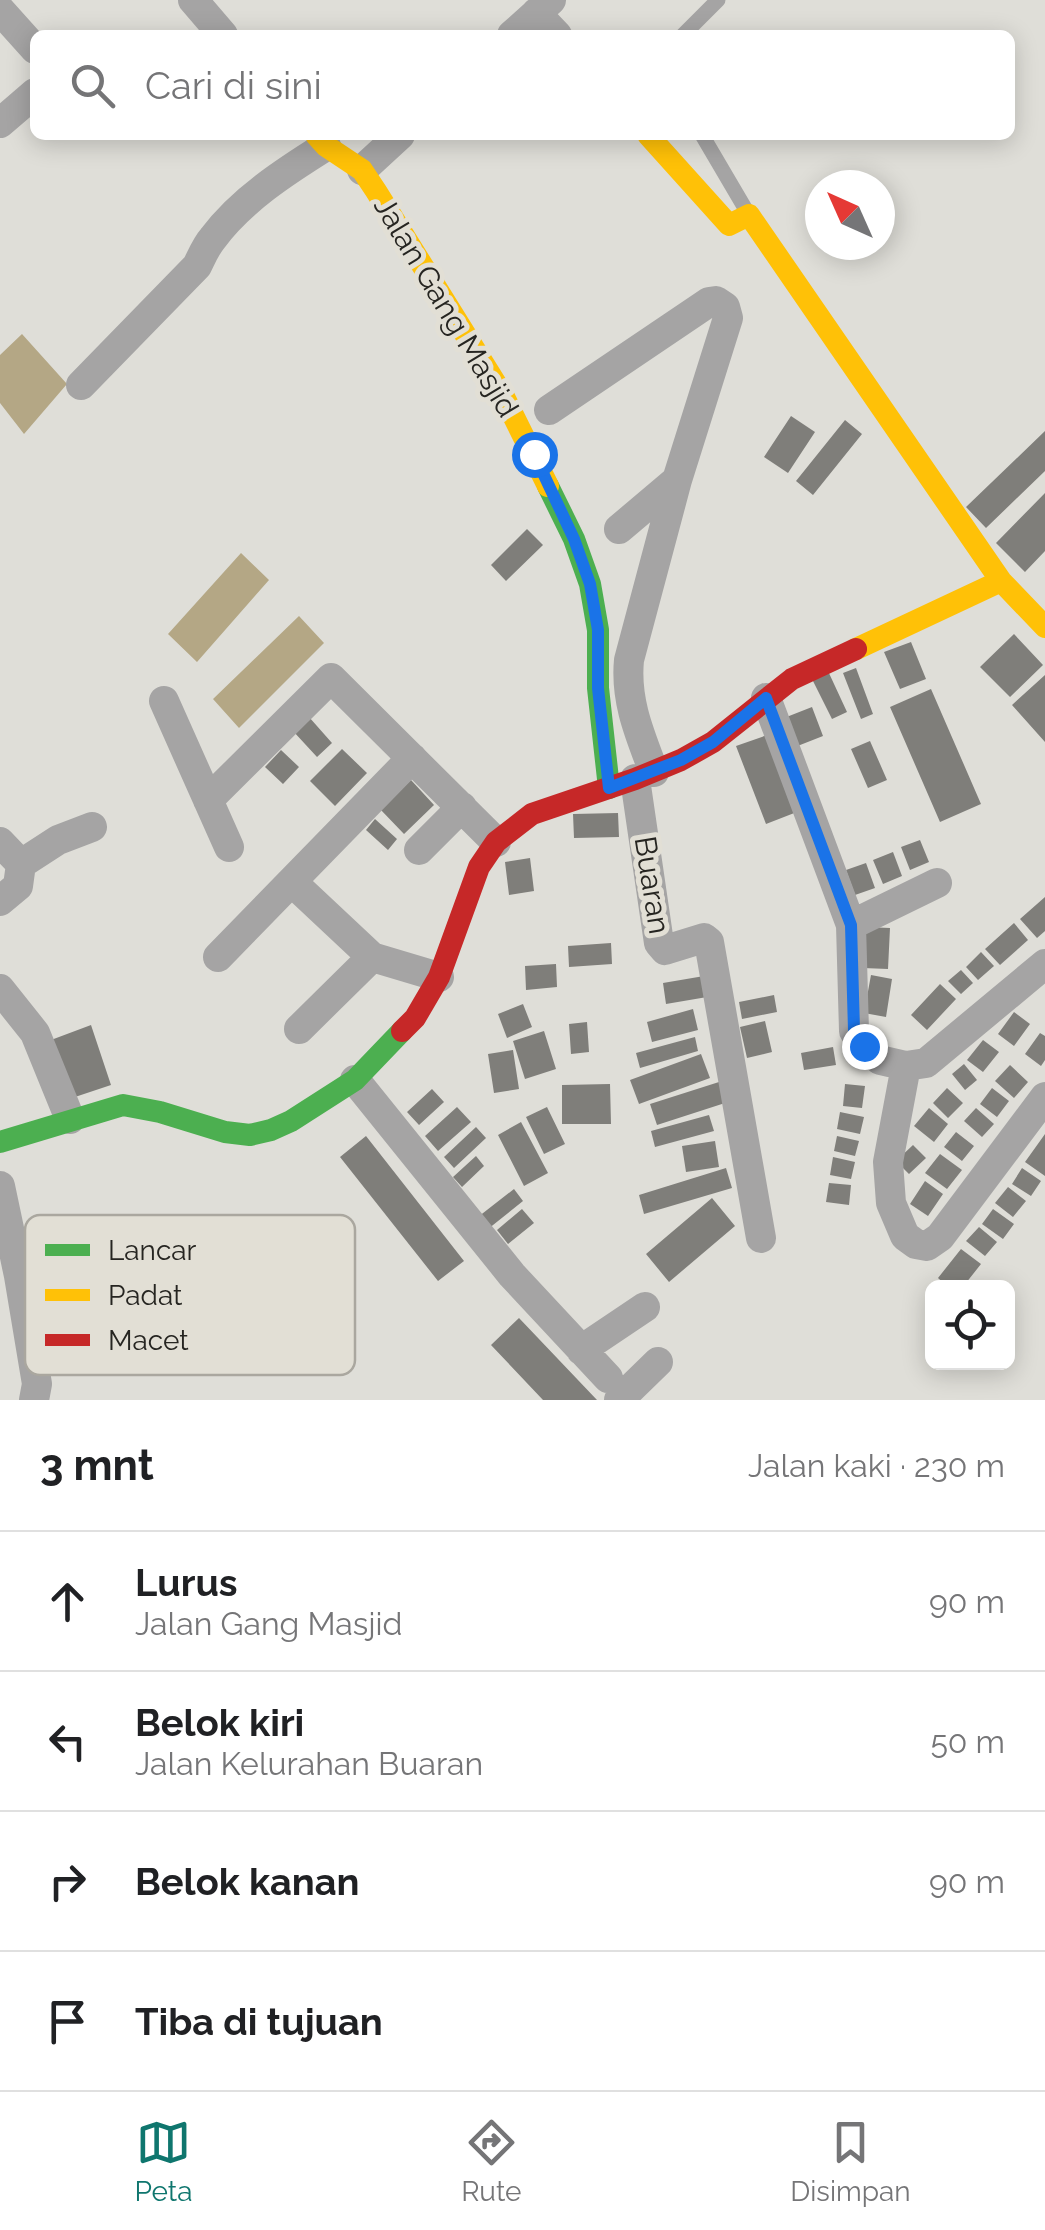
<!DOCTYPE html>
<html lang="id">
<meta charset="utf-8">
<style>
:root{--surface:#fff;--page:#f6f6f6;--text:#202124;--muted:#757577;--line:#e0e0e0;--accent:#0f766e}
body{margin:0;font-family:Raleway,sans-serif;background:var(--page);color:var(--text)}
.controls{position:absolute;right:30px;bottom:30px;display:grid;overflow:hidden;border-radius:15px;box-shadow:0 5px 25px #0003}
.controls button{width:90px;height:90px;display:grid;place-items:center;padding:0;border:0;border-bottom:2px solid var(--line);background:var(--surface);color:var(--text);font:50px sans-serif}
.compass{position:absolute;left:805px;top:170px;width:90px;height:90px;border-radius:50%;background:var(--surface);box-shadow:0 5px 25px #0003;rotate:315deg}
.stop{position:absolute;width:30px;height:30px;margin:-22px;border:8px solid #1a73e8;border-radius:50%;background:#fff}
.stop.end{background:#1a73e8;border-color:#fff;box-shadow:0 2px 10px #0008}
.list{margin:0;padding:0;list-style:none}
h2{display:flex;justify-content:space-between;align-items:center;height:130px;margin:0;padding:0 40px;font-size:42px}
h2 small{font-size:32px;font-weight:400;color:var(--muted)}
.list li{display:grid;grid-template-columns:65px 1fr auto;gap:30px;align-items:center;box-sizing:border-box;height:140px;padding:0 40px;border-top:2px solid var(--line)}
.list b{display:block;font-size:38px;white-space:nowrap}
.list p{margin:0;font-size:32px;white-space:nowrap;color:var(--muted)}
.list em{font-size:32px;font-style:normal;color:var(--muted)}
.icon{flex:none;width:55px;height:55px;fill:none;stroke:currentColor;stroke-width:2;stroke-linecap:round;stroke-linejoin:round}
.map{position:relative;flex:none;width:1045px;height:1400px;overflow:hidden}
.search{position:absolute;background:var(--surface);box-shadow:0 5px 25px #0003;left:30px;right:30px;top:30px;height:110px;display:flex;align-items:center;gap:25px;box-sizing:border-box;padding:0 35px;border-radius:15px;color:var(--muted);font-size:38px}
.sheet{height:690px;background:var(--surface)}
nav{display:flex;justify-content:space-around;align-items:center;box-sizing:border-box;height:140px;border-top:2px solid var(--line);background:var(--surface);font-size:28px;color:var(--muted)}
nav a{display:grid;justify-items:center;gap:5px}
nav .on{color:var(--accent)}
.map>svg:first-child{display:block}
</style>
<div class="map">
<svg width="1045" height="1400" viewBox="0 0 1045 1400">
<rect width="100%" height="100%" fill="#dfded8"/>
<path fill="#b4a785" d="M 22,334 L 67,384 L 24,434 L 0,403 L 0,355 Z
M 241,553 L 269,580 L 197,662 L 168,634 Z
M 299,616 L 324,643 L 239,728 L 213,699 Z"/>
<path fill="#7f7e7a" d="M 791,416 L 815,432 L 788,473 L 764,457 Z
M 845,420 L 862,434 L 813,495 L 796,481 Z
M 1045,431 L 1045,471 L 986,528 L 966,507 Z
M 1045,493 L 1045,551 L 1025,572 L 996,543 Z
M 527,529 L 543,545 L 506,581 L 491,565 Z
M 1014,634 L 1043,665 L 1010,697 L 980,667 Z
M 911,642 L 926,679 L 900,689 L 884,652 Z
M 856,668 L 873,714 L 861,719 L 843,673 Z
M 828,671 L 847,712 L 832,719 L 812,679 Z
M 1045,675 L 1045,742 L 1012,705 Z
M 931,689 L 981,804 L 940,822 L 890,707 Z
M 812,707 L 823,736 L 795,747 L 784,718 Z
M 309,717 L 332,743 L 317,757 L 293,731 Z
M 773,733 L 802,810 L 766,824 L 736,746 Z
M 870,741 L 887,780 L 868,788 L 851,749 Z
M 342,749 L 367,773 L 335,806 L 310,781 Z
M 281,750 L 299,767 L 283,784 L 265,767 Z
M 411,780 L 434,805 L 404,834 L 380,809 Z
M 618,813 L 619,837 L 574,838 L 573,814 Z
M 375,819 L 397,839 L 388,850 L 366,830 Z
M 920,840 L 929,862 L 910,870 L 901,847 Z
M 893,852 L 902,876 L 883,884 L 873,860 Z
M 530,858 L 534,891 L 509,895 L 505,862 Z
M 866,863 L 875,888 L 855,895 L 846,870 Z
M 1045,897 L 1045,931 L 1037,938 L 1020,919 Z
M 1014,923 L 1028,940 L 1000,965 L 985,949 Z
M 866,927 L 890,928 L 888,969 L 863,968 Z
M 611,943 L 612,964 L 569,967 L 568,946 Z
M 981,952 L 994,966 L 978,980 L 966,967 Z
M 556,964 L 557,987 L 526,990 L 525,966 Z
M 961,970 L 973,983 L 961,994 L 948,981 Z
M 710,975 L 713,996 L 666,1004 L 663,983 Z
M 871,975 L 892,979 L 886,1017 L 864,1013 Z
M 940,984 L 956,999 L 927,1030 L 911,1015 Z
M 774,995 L 777,1012 L 742,1019 L 739,1002 Z
M 523,1004 L 532,1027 L 507,1038 L 498,1014 Z
M 693,1009 L 698,1030 L 652,1042 L 647,1022 Z
M 1014,1012 L 1030,1024 L 1014,1046 L 998,1034 Z
M 765,1021 L 772,1052 L 747,1058 L 740,1027 Z
M 587,1022 L 589,1052 L 571,1054 L 569,1024 Z
M 91,1025 L 111,1085 L 69,1099 L 43,1043 Z
M 544,1031 L 556,1069 L 525,1079 L 513,1041 Z
M 1040,1033 L 1045,1036 L 1045,1060 L 1041,1066 L 1025,1054 Z
M 695,1037 L 698,1051 L 640,1068 L 636,1053 Z
M 983,1040 L 999,1052 L 983,1072 L 967,1060 Z
M 833,1047 L 836,1065 L 804,1070 L 801,1053 Z
M 513,1050 L 519,1089 L 494,1093 L 488,1054 Z
M 701,1054 L 710,1078 L 639,1104 L 630,1080 Z
M 964,1064 L 977,1080 L 965,1090 L 952,1074 Z
M 1010,1065 L 1028,1082 L 1014,1098 L 995,1081 Z
M 719,1082 L 725,1103 L 657,1125 L 650,1104 Z
M 610,1084 L 611,1124 L 562,1124 L 562,1085 Z
M 845,1084 L 865,1086 L 862,1108 L 843,1106 Z
M 947,1088 L 963,1103 L 948,1118 L 933,1103 Z
M 992,1088 L 1009,1101 L 997,1117 L 980,1104 Z
M 432,1089 L 444,1102 L 419,1125 L 407,1112 Z
M 457,1107 L 471,1122 L 438,1151 L 425,1136 Z
M 547,1107 L 565,1144 L 544,1154 L 526,1117 Z
M 929,1108 L 948,1124 L 934,1142 L 914,1126 Z
M 976,1108 L 994,1124 L 982,1137 L 964,1121 Z
M 840,1112 L 864,1117 L 860,1134 L 837,1129 Z
M 709,1115 L 714,1131 L 655,1147 L 651,1131 Z
M 521,1122 L 548,1173 L 524,1186 L 498,1135 Z
M 476,1127 L 486,1138 L 454,1168 L 444,1157 Z
M 956,1132 L 974,1146 L 962,1161 L 944,1147 Z
M 1045,1134 L 1045,1176 L 1025,1162 Z
M 366,1136 L 464,1261 L 438,1281 L 340,1157 Z
M 837,1136 L 859,1141 L 855,1156 L 834,1151 Z
M 715,1141 L 719,1167 L 686,1172 L 682,1146 Z
M 913,1145 L 926,1158 L 909,1174 L 896,1161 Z
M 940,1154 L 962,1170 L 947,1189 L 925,1173 Z
M 476,1156 L 484,1166 L 462,1187 L 453,1177 Z
M 833,1157 L 855,1162 L 851,1179 L 830,1175 Z
M 726,1168 L 732,1188 L 644,1214 L 639,1195 Z
M 1022,1168 L 1041,1181 L 1031,1196 L 1012,1184 Z
M 925,1181 L 943,1194 L 928,1216 L 910,1204 Z
M 829,1183 L 851,1185 L 849,1205 L 826,1202 Z
M 1008,1187 L 1026,1201 L 1013,1217 L 995,1203 Z
M 514,1189 L 523,1201 L 488,1229 L 478,1217 Z
M 712,1198 L 735,1226 L 669,1282 L 646,1254 Z
M 522,1209 L 534,1223 L 508,1244 L 497,1230 Z
M 993,1209 L 1014,1224 L 1003,1239 L 982,1224 Z
M 979,1227 L 997,1242 L 985,1256 L 966,1241 Z
M 961,1249 L 981,1264 L 962,1288 L 949,1288 L 938,1278 Z
M 519,1318 L 597,1400 L 543,1400 L 491,1345 Z"/>
<g fill="none" stroke-linecap="round" stroke-linejoin="round">
<path stroke="#a5a4a4" stroke-width="15" d="M 683,35 L 718,0
M 702,135 L 749,215"/>
<path stroke="#a5a4a4" stroke-width="30" d="M 193,0 L 223,35
M 0,10 L 35,49
M 536,13 L 557,35
M 512,35 L 551,0
M 0,123 L 35,93
M 362,170 L 400,135
M 81,385 L 197,266 C 202,256 206,246 213,238 C 241,200 286,171 326,146
M 549,410 L 709,302 L 716,301 L 725,307 L 728,318 L 677,480 L 629,660 C 625,701 640,735 654,772
M 619,529 L 677,480
M 766,698 L 851,925 L 854,1031 L 864,1046 L 880,1060 L 906,1066 L 926,1063 L 1045,964
M 164,701 L 229,847
M 635,779 L 659,943 L 665,950 L 704,938 L 709,942 L 761,1238
M 208,800 L 331,678 L 496,842
M 0,842 L 21,864 L 18,886 L 0,901
M 419,850 L 462,807
M 21,864 L 58,840 L 92,827
M 292,882 L 372,957 L 439,977
M 851,925 L 937,883
M 218,957 L 412,758
M 0,989 L 35,1033 L 70,1119
M 299,1029 L 372,957
M 906,1066 L 888,1162 L 891,1203 L 905,1236 L 916,1244 L 927,1246 L 940,1237 L 1045,1097
M 355,1080 L 512,1275 L 608,1378
M 0,1186 L 19,1276 L 37,1384 L 34,1400
M 581,1350 L 645,1307
M 619,1400 L 658,1362"/>
<path stroke="#4caf50" stroke-width="22" d="M 548,486 L 574,539 L 590,584 L 598,630 L 598,688 L 609,788
M 0,1142 L 123,1105 L 160,1112 L 225,1132 L 250,1135 L 271,1130 L 291,1121 L 355,1080 L 402,1031"/>
<path stroke="#ffc107" stroke-width="22" d="M 316,135 L 326,146 L 362,170 L 376,191 L 503,395 L 548,486
M 648,135 L 729,225 L 749,215 L 1001,581 L 1045,627
M 856,649 L 1001,581"/>
<path stroke="#c62828" stroke-width="22" d="M 402,1031 L 415,1018 L 439,977 L 479,867 L 496,842 L 532,814 L 635,779 L 681,760 L 713,742 L 792,679 L 856,649"/>
</g>
<g fill="none" stroke-linecap="round" stroke-linejoin="round">
<path stroke="#1a73e8" stroke-width="12" d="M 534,454 L 574,539 L 590,584 L 598,630 L 598,688 L 609,788 L 681,760 L 713,742 L 766,698 L 851,925 L 854,1030 L 864,1046"/>
</g>
<g text-anchor="middle" stroke-width="10" stroke-linejoin="round" paint-order="stroke">
<g font-size="30" fill="#262521" stroke="#e2dfd5">
<text transform="translate(446 307) rotate(59)" y="10">Jalan Gang Masjid</text>
<text transform="translate(652 885) rotate(81)" y="10">Buaran</text>
</g>
</g>
<rect x="25" y="1215" width="330" height="160" rx="15" fill="#e2dfd5" stroke="#aaa79f" stroke-width="2.5"/>
<rect x="45" y="1244" width="45" height="12" fill="#4caf50"/>
<rect x="45" y="1289" width="45" height="12" fill="#ffc107"/>
<rect x="45" y="1334" width="45" height="12" fill="#c62828"/>
<g font-size="28" fill="#262521">
<text x="108" y="1260">Lancar</text>
<text x="108" y="1305">Padat</text>
<text x="108" y="1350">Macet</text>
</g>
</svg>
<div class="controls">
<button><svg class="icon" aria-label="locate" viewBox="0 0 24 24"><circle cx="12" cy="12" r="6"/><path d="M12 2v4M12 18v4M2 12h4M18 12h4"/></svg></button>
</div>
<svg class="compass" viewBox="-18 -18 36 36"><path d="M0-13l5 13h-10z" fill="#e53935"/><path d="M0 13l5-13h-10z" fill="#757577"/></svg>
<div class="stop" style="left:534px;top:454px"></div>
<div class="stop end" style="left:864px;top:1046px"></div>
<div class="search"><svg class="icon" aria-label="search" viewBox="0 0 24 24"><circle cx="10" cy="10" r="6"/><path d="M15 15l6 6"/></svg>Cari di sini</div>
</div>
<section class="sheet">
<h2>3 mnt<small>Jalan kaki · 230 m</small></h2>
<ul class="list">
<li><svg class="icon" aria-label="ahead" viewBox="0 0 24 24"><path d="M12 20V5M6 11l6-6 6 6"/></svg><div><b>Lurus</b><p>Jalan Gang Masjid</p></div><em>90 m</em></li>
<li><svg class="icon" aria-label="left" viewBox="0 0 24 24"><path d="M17 20v-9H6M10 6l-5 5 5 5"/></svg><div><b>Belok kiri</b><p>Jalan Kelurahan Buaran</p></div><em>50 m</em></li>
<li><svg class="icon" aria-label="right" viewBox="0 0 24 24"><path d="M7 20v-9h11M14 6l5 5-5 5"/></svg><div><b>Belok kanan</b></div><em>90 m</em></li>
<li><svg class="icon" aria-label="arrive" viewBox="0 0 24 24"><path d="M6 21V4h12l-3 4 3 4H6"/></svg><div><b>Tiba di tujuan</b></div></li>
</ul>
</section>
<nav>
<a class="on"><svg class="icon" aria-label="map" viewBox="0 0 24 24"><path d="M3 6l6-2 6 2 6-2v14l-6 2-6-2-6 2zM9 4v14M15 6v14"/></svg>Peta</a>
<a><svg class="icon" aria-label="directions" viewBox="0 0 24 24"><path d="M12 3l9 9-9 9-9-9zM9 14v-3h6M13 9l2 2-2 2"/></svg>Rute</a>
<a><svg class="icon" aria-label="saved" viewBox="0 0 24 24"><path d="M7 4h10v16l-5-4-5 4z"/></svg>Disimpan</a>
</nav>
